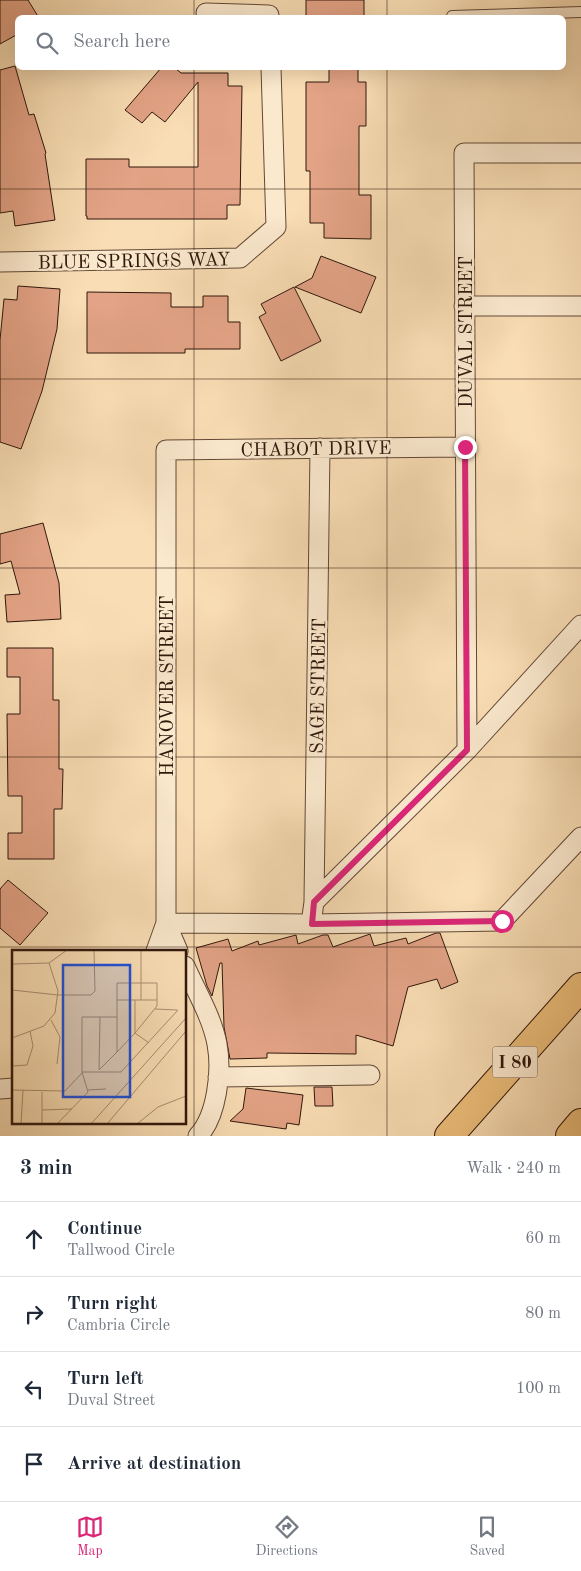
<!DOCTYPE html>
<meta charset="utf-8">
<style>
:root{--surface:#fff;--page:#f6f6f7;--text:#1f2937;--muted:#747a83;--line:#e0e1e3;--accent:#db2777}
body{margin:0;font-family:"Old Standard TT",serif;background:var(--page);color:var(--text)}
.stop{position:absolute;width:15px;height:15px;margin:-11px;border:4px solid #db2777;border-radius:50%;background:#fff}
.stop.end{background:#db2777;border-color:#fff;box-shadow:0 1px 5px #0008}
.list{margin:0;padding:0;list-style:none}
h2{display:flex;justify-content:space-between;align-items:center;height:65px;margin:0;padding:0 20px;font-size:21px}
h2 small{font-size:16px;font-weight:400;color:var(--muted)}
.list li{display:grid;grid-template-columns:32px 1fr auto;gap:15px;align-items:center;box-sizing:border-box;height:75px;padding:0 20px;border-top:1px solid var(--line)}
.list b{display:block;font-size:19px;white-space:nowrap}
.list p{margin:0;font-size:16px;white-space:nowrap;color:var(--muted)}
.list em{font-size:16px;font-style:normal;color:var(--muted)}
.icon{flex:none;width:28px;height:28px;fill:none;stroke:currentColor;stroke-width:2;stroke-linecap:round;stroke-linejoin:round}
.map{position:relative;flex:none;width:581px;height:1136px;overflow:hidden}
.search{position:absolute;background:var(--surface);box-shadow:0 5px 20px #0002;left:15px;right:15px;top:15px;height:55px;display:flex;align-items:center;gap:12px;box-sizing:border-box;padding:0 18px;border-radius:8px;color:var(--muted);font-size:19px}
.sheet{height:365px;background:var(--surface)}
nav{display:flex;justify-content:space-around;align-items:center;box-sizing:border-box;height:70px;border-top:1px solid var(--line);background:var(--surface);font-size:14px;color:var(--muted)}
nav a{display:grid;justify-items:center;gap:2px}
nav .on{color:var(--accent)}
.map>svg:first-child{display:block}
</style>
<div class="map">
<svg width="581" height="1136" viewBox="0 0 581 1136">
<rect width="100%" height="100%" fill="#f9ddb4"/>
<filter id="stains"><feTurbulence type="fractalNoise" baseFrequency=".004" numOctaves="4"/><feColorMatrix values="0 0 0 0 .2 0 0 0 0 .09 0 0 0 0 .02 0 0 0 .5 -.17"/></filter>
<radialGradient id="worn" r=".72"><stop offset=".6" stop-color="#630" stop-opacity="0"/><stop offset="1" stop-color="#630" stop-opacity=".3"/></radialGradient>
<path fill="#e3a386" stroke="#30170c" d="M 0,0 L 28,0 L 39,18 L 18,18 L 18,34 L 0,44 Z
M 306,0 L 364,0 L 364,18 L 306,18 Z
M 15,66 L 29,115 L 34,114 L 46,153 L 45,154 L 55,220 L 15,226 L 13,211 L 0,213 L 0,70 Z
M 161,68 L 175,68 L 181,73 L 228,73 L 228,86 L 242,86 L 240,205 L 227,205 L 227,219 L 87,219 L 87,216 L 86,216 L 86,159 L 129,159 L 129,167 L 198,167 L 198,82 L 165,122 L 152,112 L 142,123 L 125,110 Z
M 329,68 L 358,68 L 358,82 L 366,82 L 366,126 L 359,126 L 359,195 L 371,195 L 371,239 L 324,238 L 324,223 L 310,223 L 310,171 L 306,171 L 306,82 L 329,82 Z
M 321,256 L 376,277 L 361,313 L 295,287 L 312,278 Z
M 18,286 L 60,289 L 57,329 L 42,391 L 21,449 L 0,442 L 0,340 L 4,299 L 17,300 Z
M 294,287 L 321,341 L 281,361 L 259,317 L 266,313 L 261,304 Z
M 87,292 L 171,293 L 171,307 L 203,307 L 203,296 L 228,296 L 228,322 L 240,322 L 240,349 L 185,349 L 185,353 L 87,353 Z
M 43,523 L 59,583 L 61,619 L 7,622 L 5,595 L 20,594 L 11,561 L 0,564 L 0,534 Z
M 7,648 L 53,648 L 53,700 L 59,700 L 59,769 L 63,769 L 62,809 L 54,809 L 54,859 L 8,859 L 8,833 L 22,833 L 22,796 L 8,796 L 7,714 L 20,714 L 20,677 L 7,677 Z
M 8,880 L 48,913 L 20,945 L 0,928 L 0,889 Z
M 436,933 L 440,933 L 458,982 L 441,989 L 437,979 L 408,987 L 393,1046 L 356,1035 L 356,1054 L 267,1053 L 267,1058 L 230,1059 L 224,1027 L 222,963 L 220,963 L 212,996 L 207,986 L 196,948 L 228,939 L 232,951 L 258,941 L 259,945 L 296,935 L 298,944 L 323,935 L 328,935 L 333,947 L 370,934 L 374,946 L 406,938 L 408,944 Z
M 314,1087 L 332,1087 L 333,1106 L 315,1106 Z
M 246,1088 L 303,1095 L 299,1125 L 287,1123 L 286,1129 L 230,1121 L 243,1109 Z"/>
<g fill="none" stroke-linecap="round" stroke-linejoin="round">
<defs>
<path id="lane" d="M 452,16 L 581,12"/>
<path id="street" d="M 206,13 L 269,15
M 0,262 L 240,258 L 276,227 L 271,68
M 464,306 L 581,306
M 467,750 L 464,153 L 581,153
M 314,902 L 467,750 L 581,625
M 166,923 L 311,924 L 502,921 L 581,837
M 166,923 L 178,951
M 311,924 L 314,902 L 320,448
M 156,951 L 166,923 L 166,450 L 465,447
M 185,966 C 196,991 212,1017 217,1044 C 222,1071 217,1116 198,1136
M 218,1077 L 370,1075
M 0,1089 L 14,1088"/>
<path id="highway" d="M 449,1136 L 581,987
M 570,1136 L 581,1123"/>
</defs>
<use href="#lane" stroke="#624836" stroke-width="12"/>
<use href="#street" stroke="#624836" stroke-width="21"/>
<use href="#highway" stroke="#30170c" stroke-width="30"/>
<use href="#lane" stroke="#fbe9ce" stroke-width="10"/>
<use href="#street" stroke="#fbe9ce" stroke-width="19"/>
<use href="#highway" stroke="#ecbe7a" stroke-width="28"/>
</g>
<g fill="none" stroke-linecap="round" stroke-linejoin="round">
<path stroke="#db2777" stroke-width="6" d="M 465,447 L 467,750 L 314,902 L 312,924 L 502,921"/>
</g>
<path fill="none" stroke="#30170c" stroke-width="1" stroke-opacity="0.55" d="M 194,0 L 194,18M 387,0 L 387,18M 194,68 L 194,1136M 387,68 L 387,1136M 0,189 L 581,189M 0,379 L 581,379M 0,568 L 581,568M 0,757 L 581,757M 0,947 L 581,947"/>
<g text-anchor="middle" stroke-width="4.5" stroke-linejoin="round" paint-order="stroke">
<rect fill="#fbe9ce" stroke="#6d5646" stroke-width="1" x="492.5" y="1046.5" width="45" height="31" rx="4"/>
<g font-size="18" font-weight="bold" fill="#30170c">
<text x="515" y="1068">I 80</text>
</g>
<g font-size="19" fill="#30170c" stroke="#fbe9ce">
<text transform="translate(134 260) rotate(-1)" y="7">BLUE SPRINGS WAY</text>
<text transform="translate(465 332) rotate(-90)" y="7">DUVAL STREET</text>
<text transform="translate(316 448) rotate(-1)" y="7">CHABOT DRIVE</text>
<text transform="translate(166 686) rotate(-90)" y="7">HANOVER STREET</text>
<text transform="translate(317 686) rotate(-89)" y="7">SAGE STREET</text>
</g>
</g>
<g transform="translate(12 950)">
<rect width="174" height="174" fill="#f9ddb4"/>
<path fill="none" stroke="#a98e71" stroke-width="1" d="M 129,0 L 129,50M 0,14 L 37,13 L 55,0M 0,40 L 46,45 L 79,45 L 83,41 L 82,0M 105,50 L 145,50M 123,50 L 123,83 L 137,93M 143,59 L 165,60M 39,70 L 48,87 L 45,114M 0,88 L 32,76 L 43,63 L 46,41 L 37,13M 0,116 L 15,115 L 21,96 L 18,81M 87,119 L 88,67M 87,120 L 105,102 L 123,83 L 145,56 L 145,33 L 105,33 L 105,102M 70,122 L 109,122 L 166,60M 0,140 L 53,141 L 70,123M 76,140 L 94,139M 30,142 L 30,174M 30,160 L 60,159M 9,174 L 11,140M 45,174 L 76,142 L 70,122 L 70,67 L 105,67M 79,174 L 174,68M 95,174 L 174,81M 125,174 L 146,157 L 174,146"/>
<path fill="#1d4ed8" fill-opacity="0.15" stroke="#1d4ed8" stroke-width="2.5" d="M 51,15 L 118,15 L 118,147 L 51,147 Z"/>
<rect width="174" height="174" fill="none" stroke="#30170c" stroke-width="2.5"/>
</g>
<rect width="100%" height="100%" filter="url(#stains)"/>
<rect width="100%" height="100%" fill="url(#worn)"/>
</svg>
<div class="stop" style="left:502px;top:921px"></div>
<div class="stop end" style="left:465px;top:447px"></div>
<div class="search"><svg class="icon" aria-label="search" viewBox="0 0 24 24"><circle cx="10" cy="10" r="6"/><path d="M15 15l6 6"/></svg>Search here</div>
</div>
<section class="sheet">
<h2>3 min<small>Walk · 240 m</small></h2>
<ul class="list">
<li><svg class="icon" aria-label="ahead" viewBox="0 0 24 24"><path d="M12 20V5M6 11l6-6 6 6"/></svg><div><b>Continue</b><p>Tallwood Circle</p></div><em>60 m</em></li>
<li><svg class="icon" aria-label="right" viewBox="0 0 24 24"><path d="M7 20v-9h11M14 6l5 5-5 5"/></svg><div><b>Turn right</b><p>Cambria Circle</p></div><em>80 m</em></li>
<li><svg class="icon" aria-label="left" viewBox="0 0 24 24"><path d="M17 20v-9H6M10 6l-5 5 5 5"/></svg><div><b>Turn left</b><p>Duval Street</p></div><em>100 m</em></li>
<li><svg class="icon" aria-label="arrive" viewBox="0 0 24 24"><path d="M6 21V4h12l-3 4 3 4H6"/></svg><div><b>Arrive at destination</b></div></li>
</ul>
</section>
<nav>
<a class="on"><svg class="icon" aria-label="map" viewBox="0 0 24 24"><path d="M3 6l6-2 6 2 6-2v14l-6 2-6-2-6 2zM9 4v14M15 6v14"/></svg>Map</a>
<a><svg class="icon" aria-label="directions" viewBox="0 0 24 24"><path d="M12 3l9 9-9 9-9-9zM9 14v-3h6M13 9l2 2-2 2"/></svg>Directions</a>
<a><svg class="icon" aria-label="saved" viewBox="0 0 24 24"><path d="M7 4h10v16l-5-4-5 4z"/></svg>Saved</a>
</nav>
